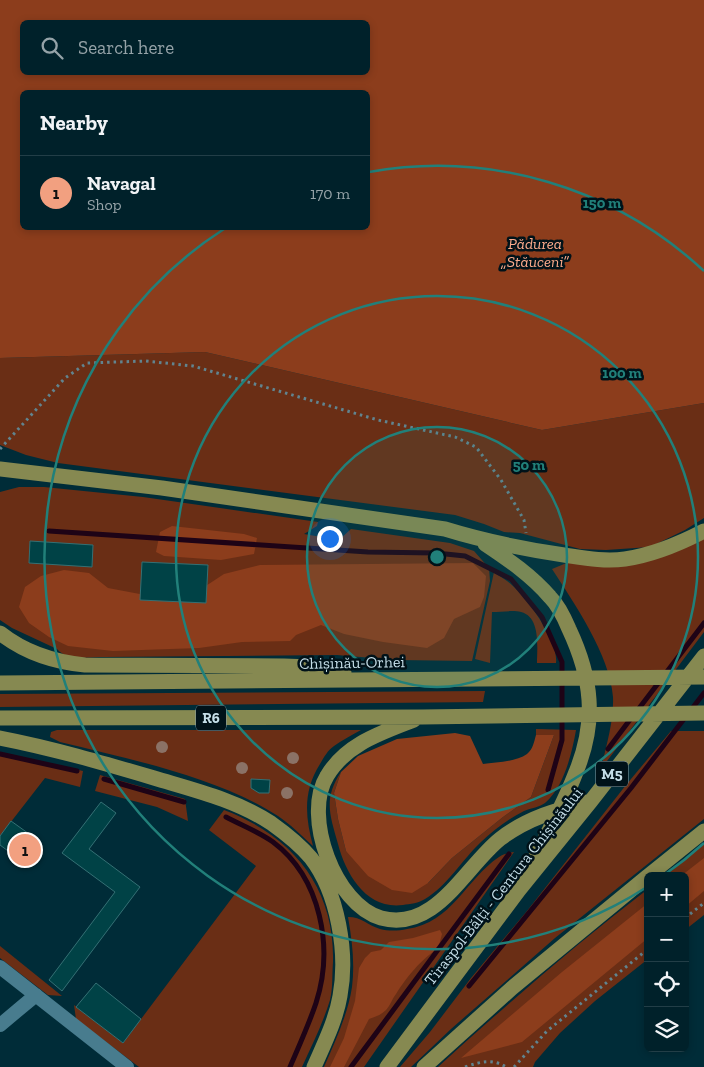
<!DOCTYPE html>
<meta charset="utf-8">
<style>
:root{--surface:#00212a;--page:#0a2932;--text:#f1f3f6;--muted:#95a3a8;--line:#223e47;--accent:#f2a080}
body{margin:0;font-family:"Zilla Slab",serif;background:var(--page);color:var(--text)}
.controls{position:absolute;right:15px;bottom:15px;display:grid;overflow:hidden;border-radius:8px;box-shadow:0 2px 8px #0003}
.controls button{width:45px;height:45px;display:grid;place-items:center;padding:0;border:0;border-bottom:1px solid var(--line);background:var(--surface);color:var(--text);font:25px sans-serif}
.you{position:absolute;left:329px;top:538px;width:18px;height:18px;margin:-12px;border:4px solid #fff;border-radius:50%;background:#1a73e8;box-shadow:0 0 0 8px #1a73e833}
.badge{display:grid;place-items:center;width:32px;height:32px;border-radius:50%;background:var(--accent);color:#111;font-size:16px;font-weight:700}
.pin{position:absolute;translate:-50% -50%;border:2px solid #fff;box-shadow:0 1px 5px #0006}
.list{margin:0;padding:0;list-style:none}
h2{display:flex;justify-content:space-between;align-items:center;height:65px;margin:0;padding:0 20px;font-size:21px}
h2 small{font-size:16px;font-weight:400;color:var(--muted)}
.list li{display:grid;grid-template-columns:32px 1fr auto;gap:15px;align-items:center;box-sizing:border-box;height:75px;padding:0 20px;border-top:1px solid var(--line)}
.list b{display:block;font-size:19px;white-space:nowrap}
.list p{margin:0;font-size:16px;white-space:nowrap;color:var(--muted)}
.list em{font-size:16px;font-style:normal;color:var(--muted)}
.icon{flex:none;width:28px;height:28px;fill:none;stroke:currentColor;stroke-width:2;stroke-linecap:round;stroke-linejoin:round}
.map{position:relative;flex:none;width:704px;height:1067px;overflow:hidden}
.search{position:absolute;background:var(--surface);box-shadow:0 2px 8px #0003;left:20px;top:20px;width:350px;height:55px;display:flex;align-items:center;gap:12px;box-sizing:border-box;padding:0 18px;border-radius:8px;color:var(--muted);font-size:19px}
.panel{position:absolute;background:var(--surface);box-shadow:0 2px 8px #0003;left:20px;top:90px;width:350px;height:140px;border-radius:8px}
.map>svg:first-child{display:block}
</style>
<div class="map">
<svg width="704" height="1067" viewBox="0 0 704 1067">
<rect width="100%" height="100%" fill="#002c38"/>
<path fill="#6a2e15" d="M 205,352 L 542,430 L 704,403 L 704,518 L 685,530 L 650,547 L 606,550 L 580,549 L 520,533 L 504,532 L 484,524 L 455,515 L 58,463 L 26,455 L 0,445 L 0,358 Z
M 19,487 L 44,487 L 143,497 L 318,522 L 317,526 L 304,534 L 339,540 L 351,529 L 450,543 L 474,551 L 489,568 L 490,581 L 472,661 L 396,660 L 337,655 L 104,657 C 90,657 67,661 57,649 L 12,628 L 0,620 L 0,492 Z
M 704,539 L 704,632 L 601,769 C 606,746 614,721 613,697 C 610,655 574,603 552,569 L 569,562 Z
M 494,572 C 500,577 507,580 513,586 C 528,599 559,642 556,663 L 537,663 C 537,648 541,617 521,612 C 513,610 501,612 492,612 L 490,663 L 475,659 Z
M 485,691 L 483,702 L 0,707 L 0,694 Z
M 536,729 L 576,730 C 572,753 564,787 545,803 C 540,807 531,808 524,811 C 508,819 494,830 481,842 C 462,860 447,886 425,899 C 419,903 410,904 403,905 C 367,910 346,875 338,844 C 330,815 323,799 341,772 L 334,793 L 338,819 L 346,851 L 428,883 L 452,858 L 503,817 L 531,797 L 554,735 L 536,735 Z
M 57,730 L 361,730 C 352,735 342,740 334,746 C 328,750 324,757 320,764 C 303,791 305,816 313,846 C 302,836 290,824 278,816 C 218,777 129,759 60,742 L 50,737 L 51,732 Z
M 671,731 L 704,731 L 704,819 L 555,938 L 451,1029 L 411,1067 L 400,1067 L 430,1032 L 471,978 L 527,911 L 626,785 Z
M 0,752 L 83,771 L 80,787 L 45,778 L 0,836 Z
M 100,775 L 185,799 L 188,821 L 157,807 L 95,791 Z
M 224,810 C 293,836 335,888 333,962 C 332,975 333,988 330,1000 C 323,1023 312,1045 302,1067 L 139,1067 L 76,1019 L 74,1005 L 123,1043 L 256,866 L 209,830 Z
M 704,844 L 704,915 L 685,930 L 685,876 L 665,876 Z
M 514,852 L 364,1067 L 324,1067 C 335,1042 348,1014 352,987 C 355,963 352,940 348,917 C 362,917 367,925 380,929 C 388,931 398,931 407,929 C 452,923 466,879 499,857 C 503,854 509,853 514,852 Z
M 648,889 L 648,959 L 595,1001 L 560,1033 L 535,1062 L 533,1067 L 438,1067 C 506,1005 575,945 648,889 Z
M 0,946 L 62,996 L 48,995 L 0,958 Z"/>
<path fill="#8c3d1c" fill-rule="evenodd" d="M 0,0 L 704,0 L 704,403 L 542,430 L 205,352 L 0,358 ZM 22,22 L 368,22 L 368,72 L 22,72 ZM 22,92 L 368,92 L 368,228 L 22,228 Z
M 172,526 L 244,534 L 257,538 L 254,554 L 221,560 L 164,556 L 156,552 L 160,532 Z
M 473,563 L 486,576 L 484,597 L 480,607 L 454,619 L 444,638 L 427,648 L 383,642 L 344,634 L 321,625 L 296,635 L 290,641 L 242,642 L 199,648 L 113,651 L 68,646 L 49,637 L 29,623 L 19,607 L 25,587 L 41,576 L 64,570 L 89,573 L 108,588 L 145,595 L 189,597 L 224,574 L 260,565 Z
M 455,733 L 470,736 L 483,764 C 496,762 516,762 527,754 C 533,749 534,742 536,735 L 554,735 L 531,797 L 503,817 L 452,858 L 428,883 L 412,893 L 392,890 L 368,876 L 346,851 L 338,819 L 334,793 L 341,772 L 358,756 L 397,739 Z
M 704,858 L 704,891 L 685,907 L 685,876 L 681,876 Z
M 648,903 L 648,938 L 522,1042 L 461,1058 L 562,972 Z
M 440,930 L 442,934 L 438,949 C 422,958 406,978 396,994 C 392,999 390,1006 386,1010 C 381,1015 375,1017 369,1019 L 344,1067 L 330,1067 L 344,1038 L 355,1001 L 359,968 L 365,958 L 371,952 L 381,950 L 389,942 L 413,938 Z"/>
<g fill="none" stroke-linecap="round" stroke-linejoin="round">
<path stroke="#1e0316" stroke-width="5" d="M 49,531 L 368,552 L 436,553 L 465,556 L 511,579 L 542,617 L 562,662 L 562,740 L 548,790
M 637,711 L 704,623
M 608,749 L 632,717
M 0,754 L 77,771
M 104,779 L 184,802
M 226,817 C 241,825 259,832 273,842 C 321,878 334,948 316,1003 C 309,1024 299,1046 290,1067
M 469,986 L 631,788 L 704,693
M 351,1067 L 509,854"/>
</g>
<path fill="#004246" stroke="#347074" d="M 30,541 L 93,545 L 92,567 L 29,563 Z
M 142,562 L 208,565 L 206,603 L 140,600 Z
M 251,779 L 270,780 L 269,793 L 259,793 L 251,788 Z
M 101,802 L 116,813 L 89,849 L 140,887 L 62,991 L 49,980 L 115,892 L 62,853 Z
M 11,821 L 39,841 L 23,862 L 0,845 L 0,836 Z
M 96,983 L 141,1019 L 123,1043 L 76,1007 Z"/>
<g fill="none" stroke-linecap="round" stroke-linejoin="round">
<path stroke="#61848f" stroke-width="3" stroke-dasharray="2.5 4" stroke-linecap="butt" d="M 0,449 L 65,378 L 87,363 L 146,361 L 193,366 L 378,420 L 455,437 L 476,447 L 501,480 L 524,520 L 526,533
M 685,918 L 704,903
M 465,1067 C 480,1062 492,1058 506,1067
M 514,1067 L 547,1031 L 648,949"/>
<path stroke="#487c8e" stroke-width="14" d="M 0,967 L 127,1067
M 0,1025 L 36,995"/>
<path stroke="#868951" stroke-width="15" d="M 0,469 L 162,488 L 445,529 C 484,541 523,549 564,555 C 584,558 605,562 625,559 C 653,555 679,544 704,531
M 485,544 C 509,560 532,576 550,597 C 559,606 564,617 569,629 C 592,678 597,721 576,772 C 564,804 547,834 532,864
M 0,633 C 24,652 54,662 85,665 L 284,666 L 311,667 L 344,673
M 0,683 L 704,677
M 0,718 L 422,717 L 704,713
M 414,720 C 381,733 346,744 327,776 C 302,816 335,905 381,918 C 435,933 465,867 500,839 C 527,818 559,809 591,801
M 0,738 C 52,748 103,763 154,778 C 194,790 236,800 271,823 C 285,833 300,845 311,858 C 338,893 348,953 340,996 C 336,1020 324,1044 314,1067
M 648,876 L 704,831
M 387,1067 L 519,890 L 591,801 L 704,656
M 424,1067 L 512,988 L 648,876"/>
</g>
<g fill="#8b7266">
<circle cx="162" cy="747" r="6"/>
<circle cx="293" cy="758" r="6"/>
<circle cx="242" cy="768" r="6"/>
<circle cx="287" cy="793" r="6"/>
</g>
<circle cx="437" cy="557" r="130" fill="#21807a" fill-opacity=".12"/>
<g fill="none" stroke="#21807a" stroke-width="2.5">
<circle cx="437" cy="557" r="130"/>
<circle cx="437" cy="557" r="261"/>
<path d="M704 843A391 391 0 0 1 664 875M647 887A391 391 0 0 1 224 229M369 172A391 391 0 0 1 704 271"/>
</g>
<g text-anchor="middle" stroke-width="5" stroke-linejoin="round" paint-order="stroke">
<g fill="#001219" stroke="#89a1aa" stroke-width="1">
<rect x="196" y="705.5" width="30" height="25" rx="4"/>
<rect x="596" y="761.5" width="32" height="25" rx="4"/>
</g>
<g font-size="15" font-weight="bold" fill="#c4dee8">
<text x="211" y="723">R6</text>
<text x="612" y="779">M5</text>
</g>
<g font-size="16" font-style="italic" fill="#fcab8c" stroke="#001219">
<text x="535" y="249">Pădurea<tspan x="535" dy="18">„Stăuceni”</tspan></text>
</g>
<g font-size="16" fill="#c4dee8" stroke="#001219">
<text transform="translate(352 662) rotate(-1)" y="6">Chișinău-Orhei</text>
<text transform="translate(503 886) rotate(-52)" y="6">Tiraspol-Bălți - Centura Chișinăului</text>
</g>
</g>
<circle cx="437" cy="557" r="8" fill="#21807a" stroke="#001219" stroke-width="2.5"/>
<g font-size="15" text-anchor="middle" font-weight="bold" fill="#21807a" stroke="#001219" stroke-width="5" stroke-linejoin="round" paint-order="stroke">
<text x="602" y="208">150 m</text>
<text x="622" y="378">100 m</text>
<text x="529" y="470">50 m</text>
</g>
</svg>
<div class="controls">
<button>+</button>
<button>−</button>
<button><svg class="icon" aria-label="locate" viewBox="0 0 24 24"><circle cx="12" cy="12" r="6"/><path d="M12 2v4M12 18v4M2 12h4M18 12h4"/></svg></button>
<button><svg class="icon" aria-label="layers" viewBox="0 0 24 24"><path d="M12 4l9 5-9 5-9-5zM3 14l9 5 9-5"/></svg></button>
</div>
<div class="you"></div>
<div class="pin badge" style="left:25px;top:850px">1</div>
<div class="search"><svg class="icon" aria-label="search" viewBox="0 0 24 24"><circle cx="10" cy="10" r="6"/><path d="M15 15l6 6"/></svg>Search here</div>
<section class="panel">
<h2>Nearby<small></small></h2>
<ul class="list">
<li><span class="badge">1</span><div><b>Navagal</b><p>Shop</p></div><em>170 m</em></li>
</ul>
</section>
</div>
